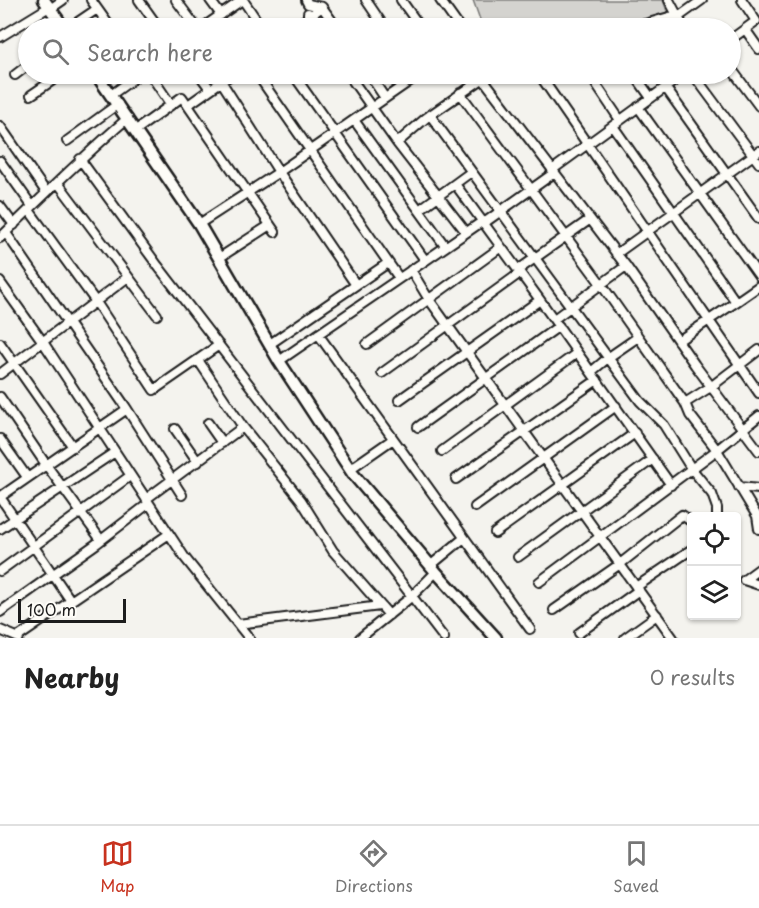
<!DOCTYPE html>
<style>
:root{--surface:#fff;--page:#f6f6f6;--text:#222;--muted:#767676;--line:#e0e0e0;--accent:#c8321e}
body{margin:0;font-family:"Playpen Sans",sans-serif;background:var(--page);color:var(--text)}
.controls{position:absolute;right:18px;bottom:18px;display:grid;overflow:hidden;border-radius:6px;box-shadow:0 2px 4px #0004}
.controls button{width:54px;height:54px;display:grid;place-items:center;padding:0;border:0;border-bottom:2px solid var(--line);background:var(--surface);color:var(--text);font:30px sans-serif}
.scale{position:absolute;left:18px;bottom:15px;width:108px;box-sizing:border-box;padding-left:6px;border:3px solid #1c1c1c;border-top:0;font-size:16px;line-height:21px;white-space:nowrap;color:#1c1c1c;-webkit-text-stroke:4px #fdfcf7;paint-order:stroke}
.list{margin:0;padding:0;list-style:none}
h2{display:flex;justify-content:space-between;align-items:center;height:78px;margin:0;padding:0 24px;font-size:26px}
h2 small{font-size:20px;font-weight:400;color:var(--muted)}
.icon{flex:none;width:33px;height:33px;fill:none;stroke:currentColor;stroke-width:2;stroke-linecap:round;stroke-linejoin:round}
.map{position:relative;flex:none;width:759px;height:638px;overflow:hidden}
.search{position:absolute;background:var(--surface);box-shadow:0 2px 4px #0004;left:18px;right:18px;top:18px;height:66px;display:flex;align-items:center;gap:15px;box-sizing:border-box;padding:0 21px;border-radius:33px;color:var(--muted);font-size:22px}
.sheet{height:186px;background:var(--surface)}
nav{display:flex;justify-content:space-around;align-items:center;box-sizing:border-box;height:84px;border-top:2px solid var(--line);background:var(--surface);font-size:16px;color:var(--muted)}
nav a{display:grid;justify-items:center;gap:3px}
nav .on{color:var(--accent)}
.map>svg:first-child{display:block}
</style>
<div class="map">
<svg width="759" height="638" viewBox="0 0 759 638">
<rect width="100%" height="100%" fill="#f4f3ee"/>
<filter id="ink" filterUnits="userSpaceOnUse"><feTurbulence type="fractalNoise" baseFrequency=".0167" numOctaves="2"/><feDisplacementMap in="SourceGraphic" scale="12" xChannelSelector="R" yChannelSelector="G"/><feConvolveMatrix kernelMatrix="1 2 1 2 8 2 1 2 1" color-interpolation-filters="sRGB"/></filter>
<g filter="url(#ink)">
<path fill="#d4d3cf" stroke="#787876" stroke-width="1.5" d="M 473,0 L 663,0 L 668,14 L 645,21 L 603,28 L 483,28 Z"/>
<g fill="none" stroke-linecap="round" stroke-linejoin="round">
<defs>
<path id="minor" d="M 91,0 L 111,28
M 139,0 L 159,28
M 176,0 L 197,28
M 210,0 L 221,15
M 243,0 L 262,28
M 306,0 L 308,4 L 322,7 L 337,28
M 366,0 L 385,28
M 401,0 L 421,28
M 440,0 L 460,28
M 669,0 L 684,28
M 50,9 L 63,0
M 308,13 L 308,17 L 316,28
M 677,18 L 702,0
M 69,28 L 97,9
M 202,28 L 242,0
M 294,28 L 322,7
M 620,28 L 645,24 L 676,15
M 745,29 L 759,49
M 0,37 L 49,7
M 730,40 L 756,21 L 742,0
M 730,67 L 759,106
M 150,74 L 171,105
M 199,74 L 210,89
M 257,74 L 399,278
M 293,74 L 425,260
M 348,74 L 397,143 L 466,232
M 369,74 L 385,98
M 487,74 L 484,80 L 626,266 L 695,365 L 759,451
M 539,74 L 759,393
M 589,74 L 620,120
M 634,74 L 651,98
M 693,74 L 759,163
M 15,75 L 28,65
M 221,81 L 279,172 L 356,285
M 665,87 L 759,219
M 460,93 L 601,284 L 685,403 L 690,415 L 717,450 L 757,516 L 759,529
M 31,95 L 62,74
M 111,95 L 140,74
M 188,105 L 232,74
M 638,107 L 759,276
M 430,115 L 640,401 L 664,425 L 691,468 L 712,494 L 717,508 L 717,516
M 354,120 L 445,246
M 0,126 L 46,192
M 613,126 L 736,302 L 678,341
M 136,130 L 182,97 L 275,232
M 67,141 L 118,104
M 397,143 L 426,118 L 485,77
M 80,159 L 158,266 L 444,638
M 0,161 L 32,206
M 552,170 L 684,74
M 58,183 L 157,315
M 455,184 L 540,300 L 671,485
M 0,206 L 14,225
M 29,210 L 96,302 L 154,390 L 219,345
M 419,210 L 471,172
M 484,223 L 554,173
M 199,224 L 279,172 L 420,74
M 6,233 L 125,406 L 182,495
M 0,238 C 42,197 83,156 128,118
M 616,254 L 759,151
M 219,258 L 270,225
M 411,270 L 428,298 L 673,638
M 518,270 L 589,220
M 0,282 L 43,342 L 185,558 L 249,638
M 736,302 L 759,286
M 554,319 L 626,266
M 318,334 L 530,629
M 0,343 L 73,447
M 270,344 L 388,263
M 367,344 L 501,247
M 198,360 L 243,427 L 301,500 L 333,551 L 389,615
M 279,361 L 483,221
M 591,372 L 609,357 L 638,337
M 382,373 L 520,273
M 0,374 L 128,277
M 0,397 L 47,466 L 101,540
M 399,400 L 540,300
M 685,403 L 712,386 L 759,350
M 208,423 L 222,443
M 418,427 L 559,326
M 175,429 L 198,462
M 0,439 L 27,477
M 442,451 L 577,353
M 350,469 L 393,439
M 456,479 L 597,380
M 739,487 L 759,489
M 0,497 L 127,409
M 0,497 L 71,601
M 146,499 L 243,427
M 475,507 L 616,406
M 0,529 L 115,452
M 495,533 L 635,433
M 518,557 L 653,459
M 430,566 L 464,538
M 0,571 L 130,476
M 744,580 L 759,569
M 744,580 L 759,585
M 539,582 L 717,450 L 759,416
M 636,587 L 692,549
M 554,610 L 620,564 L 682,515 L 692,522
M 0,612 L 96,544 L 148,504
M 238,624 L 380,606
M 0,630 L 19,638
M 579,633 L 639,590
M 18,637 L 169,534
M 360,638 L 411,597 L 436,572
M 625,638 L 657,615"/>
<path id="major" d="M 44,0 L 64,28
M 96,74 L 199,224 L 279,361 L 353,474 L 436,572 L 496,638"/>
</defs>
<use href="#minor" stroke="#1c1c1c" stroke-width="12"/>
<use href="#major" stroke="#1c1c1c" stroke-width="15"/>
<use href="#minor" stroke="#fdfcf7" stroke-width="8"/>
<use href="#major" stroke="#fdfcf7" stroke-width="10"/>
</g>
</g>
</svg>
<div class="controls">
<button><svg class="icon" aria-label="locate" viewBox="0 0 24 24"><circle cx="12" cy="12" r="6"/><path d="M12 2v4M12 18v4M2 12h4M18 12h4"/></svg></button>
<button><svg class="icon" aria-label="layers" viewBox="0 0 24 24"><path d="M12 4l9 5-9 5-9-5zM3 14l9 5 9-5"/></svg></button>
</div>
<div class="scale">100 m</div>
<div class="search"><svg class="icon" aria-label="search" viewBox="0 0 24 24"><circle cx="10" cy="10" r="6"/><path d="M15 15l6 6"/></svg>Search here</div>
</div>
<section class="sheet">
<h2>Nearby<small>0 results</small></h2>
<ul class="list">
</ul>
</section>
<nav>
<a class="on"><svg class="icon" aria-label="map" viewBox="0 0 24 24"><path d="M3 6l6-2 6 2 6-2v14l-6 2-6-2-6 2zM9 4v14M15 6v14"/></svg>Map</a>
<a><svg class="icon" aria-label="directions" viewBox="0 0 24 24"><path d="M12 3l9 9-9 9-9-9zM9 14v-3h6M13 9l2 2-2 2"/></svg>Directions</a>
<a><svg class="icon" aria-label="saved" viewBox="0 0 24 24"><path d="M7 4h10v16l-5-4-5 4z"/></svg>Saved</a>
</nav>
